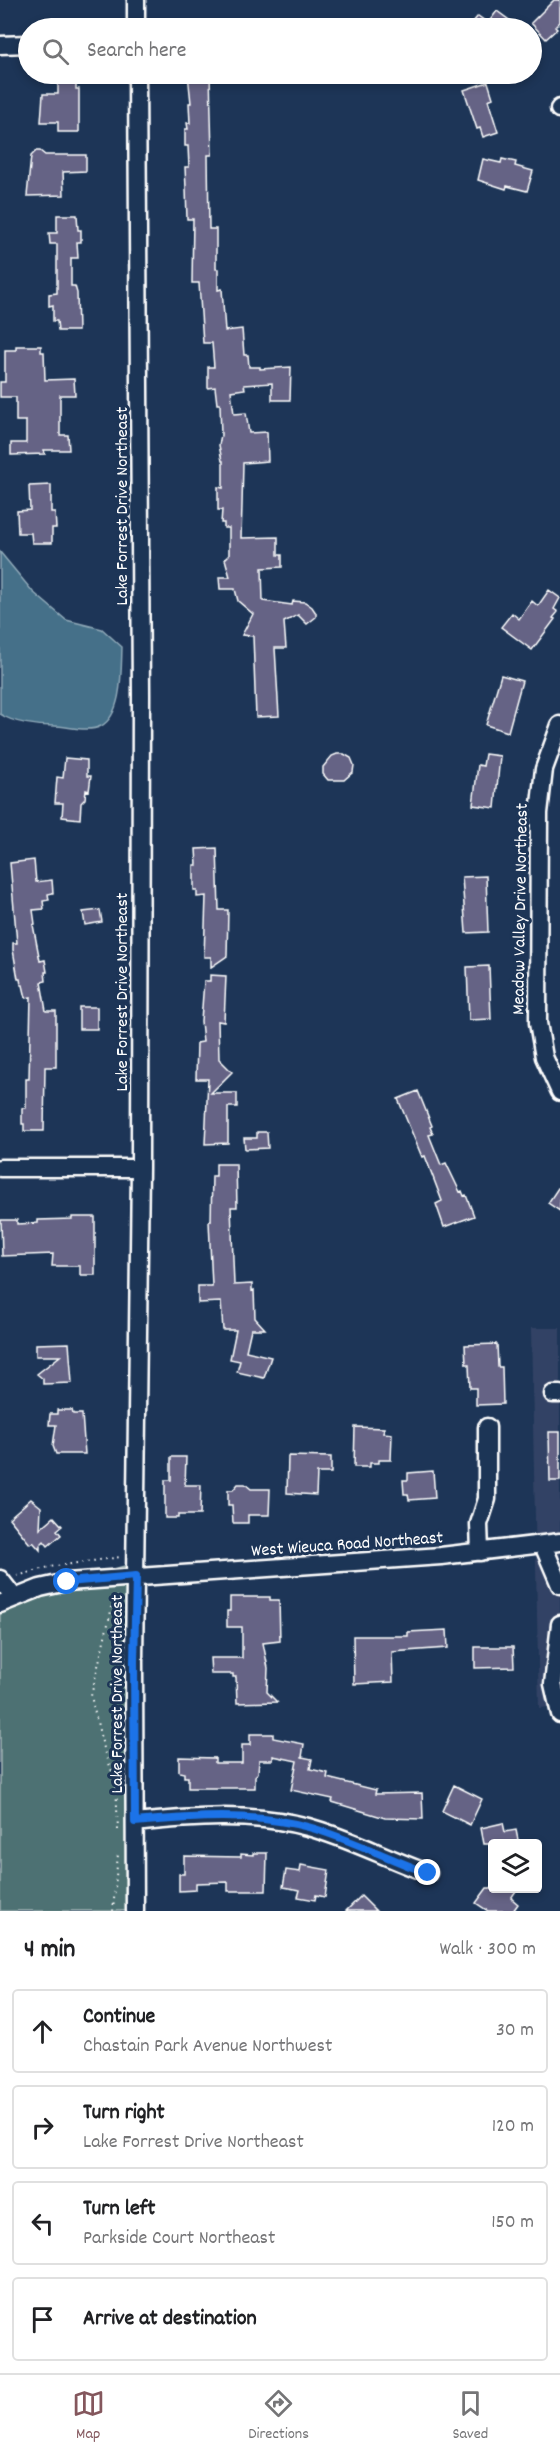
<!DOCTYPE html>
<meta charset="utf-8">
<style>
:root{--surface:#fff;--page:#f2f2f2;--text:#202124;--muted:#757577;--line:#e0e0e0;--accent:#84575d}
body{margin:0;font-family:Dekko,sans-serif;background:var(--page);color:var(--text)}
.controls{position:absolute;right:18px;bottom:18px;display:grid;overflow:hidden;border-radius:6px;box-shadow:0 3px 9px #0003}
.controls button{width:54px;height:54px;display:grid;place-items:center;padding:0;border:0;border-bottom:2px solid var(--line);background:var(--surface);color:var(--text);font:30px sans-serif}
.stop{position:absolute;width:18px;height:18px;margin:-14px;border:4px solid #1a73e8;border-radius:50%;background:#fff}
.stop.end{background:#1a73e8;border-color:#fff;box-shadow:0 2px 6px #0008}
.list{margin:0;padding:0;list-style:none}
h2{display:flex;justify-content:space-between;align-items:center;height:78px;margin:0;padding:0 24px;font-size:26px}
h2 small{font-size:20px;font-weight:400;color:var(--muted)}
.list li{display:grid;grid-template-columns:39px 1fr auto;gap:18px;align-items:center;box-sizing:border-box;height:84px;margin:0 12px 12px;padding:0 12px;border:2px solid var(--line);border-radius:6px}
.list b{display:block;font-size:22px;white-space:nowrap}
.list p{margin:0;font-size:20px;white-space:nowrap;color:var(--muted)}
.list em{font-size:20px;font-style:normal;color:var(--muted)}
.icon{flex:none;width:33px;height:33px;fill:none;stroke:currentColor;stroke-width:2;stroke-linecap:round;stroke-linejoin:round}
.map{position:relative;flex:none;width:560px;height:1911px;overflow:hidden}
.search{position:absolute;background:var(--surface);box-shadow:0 3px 9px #0003;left:18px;right:18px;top:18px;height:66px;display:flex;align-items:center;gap:15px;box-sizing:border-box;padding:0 21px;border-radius:33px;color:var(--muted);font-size:22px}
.sheet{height:462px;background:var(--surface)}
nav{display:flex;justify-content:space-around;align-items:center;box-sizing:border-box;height:84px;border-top:2px solid var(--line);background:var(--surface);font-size:16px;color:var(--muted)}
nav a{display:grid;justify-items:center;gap:3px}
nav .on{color:var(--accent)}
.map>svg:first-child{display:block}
</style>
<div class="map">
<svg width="560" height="1911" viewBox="0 0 560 1911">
<rect width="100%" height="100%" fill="#1d3557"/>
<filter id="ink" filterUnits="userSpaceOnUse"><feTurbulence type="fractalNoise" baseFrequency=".0167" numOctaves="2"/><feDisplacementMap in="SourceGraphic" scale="12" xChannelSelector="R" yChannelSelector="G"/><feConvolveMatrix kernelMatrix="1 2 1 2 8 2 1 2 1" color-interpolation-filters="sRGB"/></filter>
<g filter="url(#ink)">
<path fill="#334365" d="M 531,1328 L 560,1328 L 560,1706 L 539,1708 Z"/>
<path fill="#4d7173" stroke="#a6b8b9" stroke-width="1.5" d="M 132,1564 L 131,1911 L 0,1911 L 0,1585 L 11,1597 Z"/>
<path fill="#446f89" stroke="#8fa9b8" stroke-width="1.5" d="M 0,552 L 33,592 L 66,620 L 102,629 L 122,647 C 121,669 123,714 101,726 C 88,733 68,726 54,726 C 38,726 13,723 0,714 Z"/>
<path fill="#656485" stroke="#fff" stroke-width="1.5" d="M 554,0 L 560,0 L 560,22 L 555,27 L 557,29 L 546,39 L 531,23 Z
M 497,11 L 520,28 L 468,28 L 478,16 L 488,23 Z
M 188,74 L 210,74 L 212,155 L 208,155 L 209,229 L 216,229 L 216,269 L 218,269 L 218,290 L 222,289 L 225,331 L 242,329 L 244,355 L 248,355 L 249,367 L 260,367 L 260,369 L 291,367 L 290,400 L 272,400 L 272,383 L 244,385 L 245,389 L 231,391 L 234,414 L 246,413 L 249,433 L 267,432 L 268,461 L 243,463 L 242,505 L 241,538 L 278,537 L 278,555 L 282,555 L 282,567 L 262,568 L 263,601 L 292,605 L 293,601 L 305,602 L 312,607 L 316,613 L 316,617 L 307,624 L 298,615 L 284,622 L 286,648 L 275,648 L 279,716 L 256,717 L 253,636 L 242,635 L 253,614 L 238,601 L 235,589 L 220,589 L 219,577 L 230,577 L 225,559 L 229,555 L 229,528 L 224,528 L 224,523 L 221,523 L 222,510 L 218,510 L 218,487 L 223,488 L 223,461 L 222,461 L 219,445 L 221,435 L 220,404 L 217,404 L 215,387 L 208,388 L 208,367 L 214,367 L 212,343 L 203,343 L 199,283 L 192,283 L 193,219 L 187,219 L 186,188 L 185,167 L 189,167 L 188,146 L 185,146 L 185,129 L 188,129 L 187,123 L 190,123 L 189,103 L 191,103 Z
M 76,77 L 76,89 L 79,89 L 79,132 L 58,132 L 58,122 L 41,122 L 43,94 L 58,94 L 58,78 Z
M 488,82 L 493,98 L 488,100 L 498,132 L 483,137 L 480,128 L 477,129 L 464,90 Z
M 36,151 L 40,151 L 45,155 L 86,155 L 86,171 L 63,172 L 64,195 L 27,196 L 31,156 Z
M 483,159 L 501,163 L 502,159 L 516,162 L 515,166 L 533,171 L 527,191 L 507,186 L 506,189 L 478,180 Z
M 57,215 L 77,215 L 78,230 L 81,230 L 81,242 L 77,242 L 78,258 L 71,258 L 71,286 L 75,286 L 77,293 L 78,331 L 58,331 L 57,321 L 53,321 L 53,305 L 49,306 L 49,294 L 57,293 L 57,244 L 50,244 L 49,233 L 57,233 Z
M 16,346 L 41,346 L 41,352 L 44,352 L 45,380 L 74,379 L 75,395 L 60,395 L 60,435 L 68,435 L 69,450 L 44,450 L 45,454 L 11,455 L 11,443 L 26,443 L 26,421 L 16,421 L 16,397 L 0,397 L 0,382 L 5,382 L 5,350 L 16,350 Z
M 51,485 L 51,512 L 55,512 L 56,528 L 52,528 L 52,543 L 32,543 L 31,533 L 18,533 L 17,511 L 30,510 L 29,486 Z
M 549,590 L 560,598 L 554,609 L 558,612 L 553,618 L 555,619 L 532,650 L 501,627 L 512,613 L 519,619 L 532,601 L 538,606 Z
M 501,675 L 522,681 L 508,732 L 486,725 Z
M 337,754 L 344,754 L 351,758 L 354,765 L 353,772 L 344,780 L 328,780 L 323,774 L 323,767 L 332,756 Z
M 485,754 L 500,756 L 495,808 L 473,805 L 478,765 L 483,766 Z
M 65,758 L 87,760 L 87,776 L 91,776 L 89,791 L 86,790 L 85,799 L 81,803 L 80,819 L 62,817 L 63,803 L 55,803 L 57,777 L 63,778 Z
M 217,848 L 219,910 L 228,910 L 227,956 L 211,967 L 211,957 L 204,957 L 206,896 L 197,897 L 197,890 L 194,890 L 194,865 L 197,865 L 196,849 Z
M 34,860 L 36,882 L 52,880 L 53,893 L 48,894 L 49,900 L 43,901 L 44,909 L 33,910 L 35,924 L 33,925 L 40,961 L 45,960 L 47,972 L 45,972 L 46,981 L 41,982 L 46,1011 L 56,1011 L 56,1067 L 45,1067 L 44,1131 L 24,1131 L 24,1124 L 22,1124 L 22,1108 L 26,1108 L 26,1079 L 29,1079 L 31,997 L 26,998 L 23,985 L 21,985 L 20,979 L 18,979 L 13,950 L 13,943 L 17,943 L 10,863 Z
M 486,876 L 488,932 L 466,933 L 462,877 Z
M 100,910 L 102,922 L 85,925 L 83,912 Z
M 489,966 L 491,1019 L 469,1020 L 467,967 Z
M 210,975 L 226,976 L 224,1022 L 218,1021 L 219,1059 L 232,1072 L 211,1093 L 237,1093 L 237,1107 L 228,1107 L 228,1143 L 205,1144 L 208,1079 L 196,1079 L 197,1043 L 203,1042 L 201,1021 L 204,981 L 210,981 Z
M 79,1007 L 97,1007 L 97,1029 L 79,1029 Z
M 418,1091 L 432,1126 L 430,1127 L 433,1134 L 429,1135 L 441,1165 L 446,1163 L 460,1192 L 462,1191 L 464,1196 L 466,1195 L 474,1216 L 444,1227 L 436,1204 L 442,1201 L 425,1156 L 422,1157 L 398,1099 Z
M 257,1132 L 267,1132 L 268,1148 L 245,1149 L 244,1138 L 257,1138 Z
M 216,1164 L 236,1164 L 237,1207 L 231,1207 L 234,1285 L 252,1284 L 252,1291 L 254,1290 L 255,1318 L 265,1329 L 251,1329 L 246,1351 L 271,1357 L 264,1378 L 237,1372 L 240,1361 L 230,1359 L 236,1330 L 223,1330 L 221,1302 L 198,1303 L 198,1286 L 212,1286 L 209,1221 L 211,1221 L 212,1176 L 216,1176 Z
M 560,1185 L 560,1211 L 548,1203 Z
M 72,1217 L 95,1217 L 95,1275 L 80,1275 L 80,1266 L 52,1266 L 53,1254 L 2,1256 L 1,1220 L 17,1220 L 17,1224 L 38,1223 L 38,1220 L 72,1219 Z
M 69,1343 L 72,1383 L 43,1384 L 43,1379 L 37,1374 L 60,1356 L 36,1356 L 36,1344 Z
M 497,1344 L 498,1367 L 502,1367 L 503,1404 L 476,1405 L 476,1388 L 470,1388 L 469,1364 L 466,1364 L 465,1345 Z
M 57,1410 L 72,1410 L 73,1414 L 82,1414 L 85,1454 L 56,1454 L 53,1446 L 56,1425 L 49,1425 L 50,1414 L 57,1414 Z
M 355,1427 L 384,1428 L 383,1433 L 392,1434 L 391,1460 L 379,1460 L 379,1463 L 370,1463 L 370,1467 L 354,1467 Z
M 549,1432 L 560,1432 L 560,1481 L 550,1481 Z
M 288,1456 L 331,1457 L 331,1473 L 317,1473 L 316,1495 L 287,1493 Z
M 171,1457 L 186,1457 L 185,1485 L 201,1485 L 200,1515 L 178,1515 L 178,1518 L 165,1518 L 165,1480 L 171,1480 Z
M 433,1471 L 435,1498 L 409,1500 L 408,1494 L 404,1494 L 403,1480 L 408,1480 L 408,1473 Z
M 238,1484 L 245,1484 L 251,1489 L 270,1489 L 269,1515 L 248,1515 L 248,1523 L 233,1523 L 232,1505 L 228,1505 L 228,1490 L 233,1490 Z
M 31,1499 L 41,1507 L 40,1529 L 54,1517 L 62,1526 L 57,1530 L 61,1535 L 48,1546 L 44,1541 L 40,1545 L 40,1550 L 33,1542 L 30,1544 L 9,1518 Z
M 230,1597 L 270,1597 L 270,1600 L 279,1600 L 280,1641 L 263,1643 L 268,1668 L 267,1692 L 277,1702 L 237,1703 L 236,1677 L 233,1677 L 233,1674 L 211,1674 L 210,1658 L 242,1658 L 242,1627 L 227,1627 L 227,1611 L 230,1611 Z
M 447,1630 L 448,1648 L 392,1652 L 393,1682 L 354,1684 L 353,1636 L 408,1636 L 408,1632 Z
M 475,1647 L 513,1647 L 514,1667 L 475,1668 Z
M 250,1734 L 273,1734 L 273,1738 L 304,1744 L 302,1757 L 312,1759 L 310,1769 L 328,1773 L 327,1778 L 376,1790 L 375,1794 L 422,1793 L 423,1819 L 385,1818 L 332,1802 L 333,1799 L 291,1790 L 297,1761 L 273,1756 L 273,1760 L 259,1760 L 258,1773 L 255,1776 L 255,1788 L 188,1788 L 188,1777 L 184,1777 L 184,1773 L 179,1772 L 179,1757 L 215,1758 L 215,1763 L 242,1763 L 242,1745 L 250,1745 Z
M 454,1785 L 482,1799 L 470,1825 L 442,1811 Z
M 503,1823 L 505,1832 L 516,1830 L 518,1840 L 512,1844 L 484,1844 L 481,1828 Z
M 253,1853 L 267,1853 L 266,1891 L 228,1891 L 228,1882 L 196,1883 L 196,1890 L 179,1891 L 179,1874 L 184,1874 L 184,1856 L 241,1857 L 241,1854 L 253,1855 Z
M 301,1865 L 329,1870 L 325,1897 L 316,1895 L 315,1900 L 298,1897 L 300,1890 L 283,1887 L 286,1870 L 300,1872 Z
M 487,1888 L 518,1888 L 511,1898 L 518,1904 L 513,1911 L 488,1911 L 476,1903 Z
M 361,1896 L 376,1911 L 346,1911 Z"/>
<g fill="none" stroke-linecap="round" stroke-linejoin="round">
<defs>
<path id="minor" d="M 136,0 L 136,28
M 0,45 L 28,44
M 559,109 L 560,108
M 560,725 L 544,769 L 539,813 L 538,1023 L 544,1057 L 560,1092
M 0,1168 L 140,1168
M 553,1394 L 560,1394
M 543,1545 L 560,1585
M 480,1552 L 479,1524 L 487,1499 L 487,1427
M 0,1579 L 14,1597
M 0,1604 L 40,1588 L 67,1582 L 441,1556 L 560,1542
M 560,1624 L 553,1684 L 560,1714
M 135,1823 C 191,1817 253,1812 308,1827 C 349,1838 388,1859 428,1873
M 135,1911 L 134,1662 L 140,1168 L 141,694 L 137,74"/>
</defs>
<use href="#minor" stroke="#fff" stroke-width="21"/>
<path stroke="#fff" stroke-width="2" stroke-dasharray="1.5 4.5" stroke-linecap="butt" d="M 17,1576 L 49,1567 L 121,1557
M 118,1830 L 116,1784 L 101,1739 L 91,1696 L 112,1607 L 119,1595
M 113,1911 L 118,1854"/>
<use href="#minor" stroke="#1d3557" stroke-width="16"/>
</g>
</g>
<g fill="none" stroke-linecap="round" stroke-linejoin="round" filter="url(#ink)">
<path stroke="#1a73e8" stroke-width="8" d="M 67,1582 L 136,1576 L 134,1662 L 135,1822 C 191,1817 253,1812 308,1827 C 349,1838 388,1859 428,1873"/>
</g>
<g text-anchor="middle" stroke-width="6" stroke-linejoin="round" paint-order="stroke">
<g font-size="18" fill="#fff" stroke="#1d3557">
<text transform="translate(121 506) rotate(-90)" y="6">Lake Forrest Drive Northeast</text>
<text transform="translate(519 909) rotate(-89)" y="6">Meadow Valley Drive Northeast</text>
<text transform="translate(121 992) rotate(-90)" y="6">Lake Forrest Drive Northeast</text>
<text transform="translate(347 1543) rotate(-4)" y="6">West Wieuca Road Northeast</text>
<text transform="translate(116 1694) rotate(-90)" y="6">Lake Forrest Drive Northeast</text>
</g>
</g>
</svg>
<div class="controls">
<button><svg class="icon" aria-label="layers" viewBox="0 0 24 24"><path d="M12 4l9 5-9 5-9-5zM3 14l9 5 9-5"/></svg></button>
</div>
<div class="stop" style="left:67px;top:1582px"></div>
<div class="stop end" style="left:428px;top:1873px"></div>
<div class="search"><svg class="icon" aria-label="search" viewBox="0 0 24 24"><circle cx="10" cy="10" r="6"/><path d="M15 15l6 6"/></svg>Search here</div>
</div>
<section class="sheet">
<h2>4 min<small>Walk · 300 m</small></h2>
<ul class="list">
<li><svg class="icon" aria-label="ahead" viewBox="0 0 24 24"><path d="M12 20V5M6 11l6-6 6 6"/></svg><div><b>Continue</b><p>Chastain Park Avenue Northwest</p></div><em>30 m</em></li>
<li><svg class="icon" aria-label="right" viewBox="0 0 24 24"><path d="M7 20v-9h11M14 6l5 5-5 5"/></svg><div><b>Turn right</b><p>Lake Forrest Drive Northeast</p></div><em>120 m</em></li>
<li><svg class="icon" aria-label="left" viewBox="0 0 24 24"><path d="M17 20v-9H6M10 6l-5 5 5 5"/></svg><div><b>Turn left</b><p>Parkside Court Northeast</p></div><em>150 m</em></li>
<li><svg class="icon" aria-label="arrive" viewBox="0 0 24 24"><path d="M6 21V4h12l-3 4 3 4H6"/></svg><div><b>Arrive at destination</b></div></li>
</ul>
</section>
<nav>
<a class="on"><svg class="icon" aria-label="map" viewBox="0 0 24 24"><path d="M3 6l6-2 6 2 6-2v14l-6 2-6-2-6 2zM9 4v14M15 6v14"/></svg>Map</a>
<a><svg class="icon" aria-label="directions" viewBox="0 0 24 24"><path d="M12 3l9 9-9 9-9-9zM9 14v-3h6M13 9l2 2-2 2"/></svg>Directions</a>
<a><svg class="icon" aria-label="saved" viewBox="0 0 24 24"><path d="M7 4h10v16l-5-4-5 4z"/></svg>Saved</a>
</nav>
